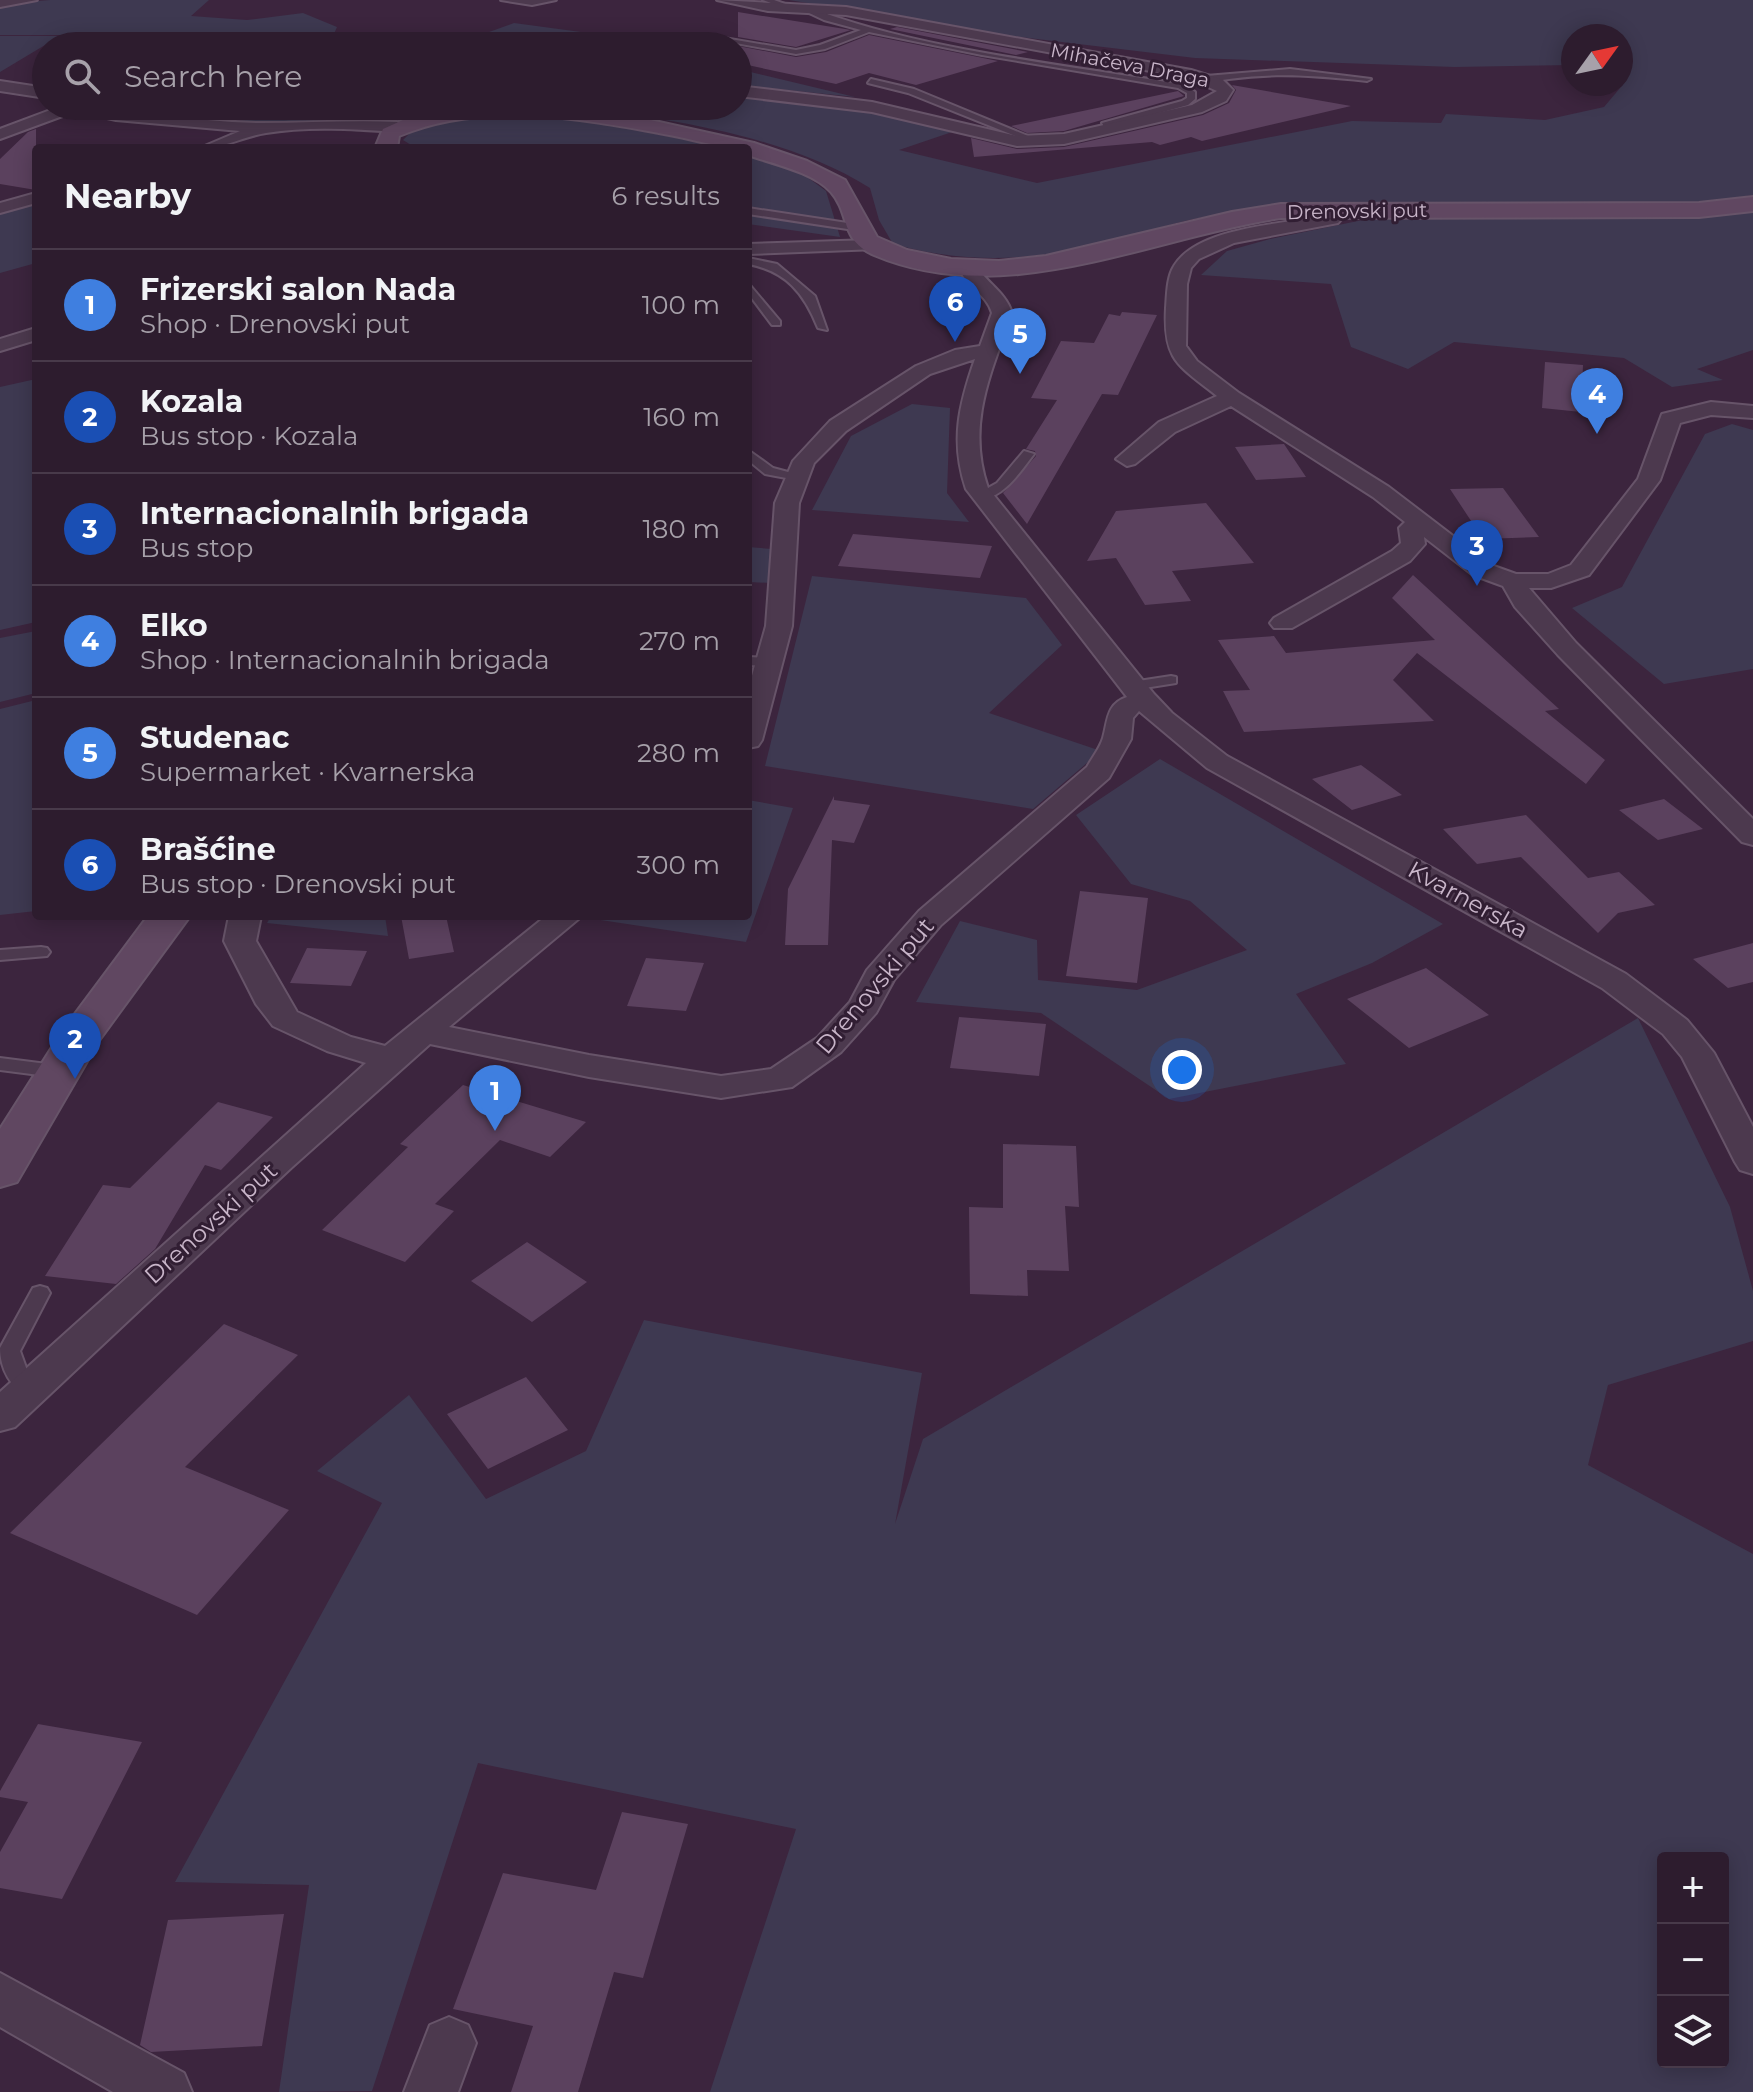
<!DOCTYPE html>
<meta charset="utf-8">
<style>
:root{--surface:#2d1c2e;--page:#39293a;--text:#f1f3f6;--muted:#a7a1aa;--line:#483a4a;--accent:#d93025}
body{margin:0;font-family:Montserrat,sans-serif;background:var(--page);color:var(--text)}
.controls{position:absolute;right:24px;bottom:24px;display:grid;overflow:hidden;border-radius:8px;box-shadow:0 4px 20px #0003}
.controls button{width:72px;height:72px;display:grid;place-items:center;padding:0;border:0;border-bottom:2px solid var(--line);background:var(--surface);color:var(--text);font:40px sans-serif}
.compass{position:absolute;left:1561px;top:24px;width:72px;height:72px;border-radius:50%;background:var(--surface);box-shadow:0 4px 20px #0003;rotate:57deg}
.you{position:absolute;left:1182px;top:1070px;width:28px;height:28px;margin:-20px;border:6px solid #fff;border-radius:50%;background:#1a73e8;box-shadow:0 0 0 12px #1a73e833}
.badge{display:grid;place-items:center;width:52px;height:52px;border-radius:50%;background:var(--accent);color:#fff;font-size:26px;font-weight:700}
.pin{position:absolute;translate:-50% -66px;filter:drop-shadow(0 2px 4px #0008)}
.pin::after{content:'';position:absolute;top:42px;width:28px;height:24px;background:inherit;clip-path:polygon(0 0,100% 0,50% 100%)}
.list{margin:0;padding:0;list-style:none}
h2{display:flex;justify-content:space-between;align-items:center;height:104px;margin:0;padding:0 32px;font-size:34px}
h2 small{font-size:26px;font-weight:400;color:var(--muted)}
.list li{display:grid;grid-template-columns:52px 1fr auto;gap:24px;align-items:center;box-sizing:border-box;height:112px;padding:0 32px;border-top:2px solid var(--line)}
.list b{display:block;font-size:30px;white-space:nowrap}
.list p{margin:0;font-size:26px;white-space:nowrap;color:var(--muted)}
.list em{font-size:26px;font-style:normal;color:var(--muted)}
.icon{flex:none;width:44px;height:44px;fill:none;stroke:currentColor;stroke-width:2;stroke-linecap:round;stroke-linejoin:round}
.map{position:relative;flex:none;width:1753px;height:2092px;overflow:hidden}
.search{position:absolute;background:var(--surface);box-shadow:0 4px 20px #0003;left:32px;top:32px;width:720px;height:88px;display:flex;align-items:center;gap:20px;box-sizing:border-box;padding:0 28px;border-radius:44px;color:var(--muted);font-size:30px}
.panel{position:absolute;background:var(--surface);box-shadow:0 4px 20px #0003;left:32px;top:144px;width:720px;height:776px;border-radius:8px}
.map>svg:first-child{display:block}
</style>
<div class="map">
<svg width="1753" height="2092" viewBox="0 0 1753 2092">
<rect width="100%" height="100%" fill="#3c253e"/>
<path fill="#3e3951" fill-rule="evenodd" d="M 50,0 L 209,0 L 191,16 L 247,20 L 303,13 L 337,27 L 329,45 L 374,46 L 120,46 L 61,35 L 0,35 L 0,4 Z
M 789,0 L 1753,0 L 1753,195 L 1698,204 L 1327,203 C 1284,206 1241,210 1199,218 C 1167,224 1136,236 1104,244 C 1033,261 963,264 893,244 L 879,220 L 870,188 C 784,134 661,117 561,106 L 738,106 L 738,96 L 858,109 L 952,132 L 899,150 L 1037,183 L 1352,121 L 1441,123 L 1446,114 L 1545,120 L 1604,107 L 1626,81 L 1621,79 L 1621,36 L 1573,36 L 1573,65 L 1455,67 L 1195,58 L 1011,36 Z
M 514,23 L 685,46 L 450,46 Z
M 0,36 L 60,36 L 0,72 Z
M 738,69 L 855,97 L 738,85 Z
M 101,106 L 392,106 L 362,119 L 265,123 Z
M 506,112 L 580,119 L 727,148 L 416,148 L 403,140 L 418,125 Z
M 748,154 L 803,174 L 826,191 L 840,237 L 748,224 Z
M 36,201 L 36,263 L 0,273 L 0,211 Z
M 1753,210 L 1753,350 L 1697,369 L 1723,380 L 1672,387 L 1624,358 L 1454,342 L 1408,369 L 1351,347 L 1331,284 L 1201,275 L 1227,251 L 1270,239 L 1392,214 Z
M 36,379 L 36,622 L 0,630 L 0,387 Z
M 912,404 L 950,408 L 947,493 L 969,522 L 812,510 L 851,436 Z
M 1732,424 L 1753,430 L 1753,669 L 1664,684 L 1572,608 L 1622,587 L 1705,434 Z
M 748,547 L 772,549 L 771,583 L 748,582 Z
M 812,576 L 1026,598 L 1062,645 L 989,713 L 1101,751 L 1033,809 L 765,766 Z
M 36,631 L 36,693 L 0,702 L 0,638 Z
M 36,700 L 36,911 L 0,915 L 0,709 Z
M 1160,759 L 1443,924 L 1372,963 L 1296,994 L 1346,1064 L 1169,1099 L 1041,1013 L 916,1002 L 960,921 L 1037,940 L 1038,980 L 1137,990 L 1247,950 L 1190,901 L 1131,884 L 1076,815 Z
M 748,800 L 793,808 L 746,942 L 594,919 L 599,916 L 748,916 Z
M 271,916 L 385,916 L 388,936 L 267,923 Z
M 1638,1018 L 1730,1207 L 1753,1291 L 1753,1341 L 1608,1385 L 1588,1465 L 1753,1554 L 1753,2092 L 710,2092 L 796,1829 L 478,1763 L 372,2091 L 279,2092 L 309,1885 L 175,1882 L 382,1503 L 317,1471 L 409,1395 L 486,1499 L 586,1451 L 644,1320 L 922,1373 L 895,1524 L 923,1439 ZM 1663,1858 L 1723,1858 L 1723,2062 L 1663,2062 Z"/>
<path fill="#5b415e" d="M 738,12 L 845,29 L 851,30 L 796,47 L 738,37 Z
M 897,27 L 1028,52 L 1016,55 L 890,29 Z
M 869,35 L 998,61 L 916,85 L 869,73 L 836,84 L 738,63 L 738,46 L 796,57 L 826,52 Z
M 1232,85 L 1351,106 L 1202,141 L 1191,137 L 1160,145 L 1152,142 L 974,157 L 971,138 L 1017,149 L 1064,147 L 1203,115 L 1229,103 L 1236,90 Z
M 1178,91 L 1184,96 L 1064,131 L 1027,133 L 1011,126 Z
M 36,129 L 36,190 L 0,184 L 0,159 L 28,132 Z
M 1122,312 L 1157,315 L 1118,395 L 1102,394 L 1027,524 L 1003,493 L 1036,456 L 1035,451 L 1026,449 L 1057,400 L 1031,398 L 1061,341 L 1094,343 L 1109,314 L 1120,316 Z
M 1545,362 L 1583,365 L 1581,412 L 1542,408 Z
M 1284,444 L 1306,477 L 1256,480 L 1235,447 Z
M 1503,488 L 1539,537 L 1483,539 L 1450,489 Z
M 1206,503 L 1254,563 L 1172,571 L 1191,601 L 1145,605 L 1116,558 L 1087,561 L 1116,511 Z
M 853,534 L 992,546 L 980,578 L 838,566 Z
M 1413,575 L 1559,709 L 1545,711 L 1605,760 L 1586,784 L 1417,653 L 1393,680 L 1434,721 L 1244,732 L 1223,691 L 1250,690 L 1218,640 L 1274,636 L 1286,653 L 1435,640 L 1392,598 Z
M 1361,765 L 1402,795 L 1352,810 L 1312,779 Z
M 834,796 L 834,800 L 870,805 L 854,843 L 832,840 L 828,945 L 785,945 L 788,889 Z
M 1664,799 L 1703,829 L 1658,840 L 1619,810 Z
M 1526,815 L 1588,878 L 1619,872 L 1655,905 L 1618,913 L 1598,933 L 1521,857 L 1477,864 L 1443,829 Z
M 1080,891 L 1148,898 L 1137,983 L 1066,976 Z
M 401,916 L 446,916 L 454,952 L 409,959 Z
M 1753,943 L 1753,982 L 1728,988 L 1693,959 Z
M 307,948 L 367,951 L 351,986 L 290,983 Z
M 646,958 L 704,963 L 686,1011 L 627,1006 Z
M 1426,968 L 1489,1015 L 1409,1048 L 1347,999 Z
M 959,1017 L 1046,1024 L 1039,1076 L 950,1068 Z
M 463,1085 L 586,1122 L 550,1157 L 500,1140 L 435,1204 L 454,1211 L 405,1262 L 322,1230 L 408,1147 L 400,1144 Z
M 218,1102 L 273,1117 L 221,1170 L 205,1165 L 155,1249 L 116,1284 L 45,1276 L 103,1185 L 130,1188 Z
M 1003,1144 L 1076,1146 L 1079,1207 L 1065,1206 L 1069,1271 L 1027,1270 L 1028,1296 L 970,1294 L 969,1207 L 1003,1208 Z
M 527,1242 L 587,1282 L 532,1322 L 471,1281 Z
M 224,1324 L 298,1355 L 185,1467 L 289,1510 L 197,1615 L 10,1533 Z
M 526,1377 L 568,1430 L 488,1469 L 447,1414 Z
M 38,1724 L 142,1742 L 62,1899 L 0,1888 L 0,1852 L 28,1802 L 0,1797 L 0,1791 Z
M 622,1812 L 688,1824 L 643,1978 L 614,1972 L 578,2092 L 511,2092 L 533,2026 L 453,2009 L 503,1873 L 596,1890 Z
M 284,1914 L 262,2046 L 151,2052 L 140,2045 L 168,1920 Z"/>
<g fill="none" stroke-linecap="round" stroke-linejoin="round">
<defs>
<path id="lane" d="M 501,0 L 556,0 L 532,5 Z
M 763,0 L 774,0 L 799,9 L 792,11 Z
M 808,7 C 919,50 1061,64 1180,84 L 1206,76 L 1290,69 L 1371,79 L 1367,81 C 1301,74 1253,71 1187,87 L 1195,92 L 1195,99 L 1188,105 L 1105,128 L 1102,123 L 1182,101 L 1187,98 L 1187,93 L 1178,88 L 982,55 L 869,32 L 825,49 L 796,54 L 714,39 L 718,37 L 796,50 L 820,45 L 861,30 L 824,20 L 805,11 Z
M 871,79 L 914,89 L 1040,141 L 1033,143 L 908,93 L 868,83 Z
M 748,208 L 854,224 L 859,227 L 854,230 L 748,214 Z
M 748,258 L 777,264 L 815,296 L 827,330 L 818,328 C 804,293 786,271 748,264 Z
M 748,283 L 780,321 L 780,325 L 772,325 L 748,293 Z
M 748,450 L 773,468 L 803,476 L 797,480 L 765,474 L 748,460 Z
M 1024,451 L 1034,454 C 1021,471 1002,500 979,499 L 979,493 L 997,483 Z
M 748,657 L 770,658 L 777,662 L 770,666 L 748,665 Z
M 1171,676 L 1176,677 L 1176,683 L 1132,690 L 1125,686 L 1132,682 Z
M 41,947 L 47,948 L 50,952 L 47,956 L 0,960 L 0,950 Z
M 0,1058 L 55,1065 L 64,1071 L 55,1077 L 0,1070 Z
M 40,1286 L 47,1288 L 50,1293 L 20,1351 L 29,1376 L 41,1388 L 38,1394 L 30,1396 C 11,1390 0,1368 0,1348 L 33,1288 Z"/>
<path id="street" d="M 0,0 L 37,0 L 0,7 Z
M 717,0 L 846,7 L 1191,70 L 1223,80 L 1233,90 L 1226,101 L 1202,112 L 1064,144 L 1017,146 L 872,112 L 738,96 L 738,86 L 872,102 L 1017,136 L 1064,134 L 1192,105 L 1217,91 L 1188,78 L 846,15 L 768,11 Z
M 0,81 L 46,88 L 46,98 L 0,91 Z
M 61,106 C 128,106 196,123 262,123 C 308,123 352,120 397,122 L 405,127 L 397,132 C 354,129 308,126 266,133 C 241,137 227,148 200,148 L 240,131 L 116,120 L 76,111 L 0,139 L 0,129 Z
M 36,193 L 36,203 L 0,213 L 0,203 Z
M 1342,204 L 1351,209 L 1338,223 L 1234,243 L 1199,259 L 1191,268 L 1187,284 L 1186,346 L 1197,361 L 1239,393 L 1389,487 L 1491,565 L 1516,574 L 1548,574 L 1571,565 L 1638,479 L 1662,414 L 1711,402 L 1753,406 L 1753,418 L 1711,415 L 1680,423 L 1660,480 L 1589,575 L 1551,588 L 1529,588 L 1576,643 L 1753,819 L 1753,845 L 1742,842 L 1558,655 L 1515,607 L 1503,586 L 1473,575 L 1424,537 L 1425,544 L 1410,561 L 1292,628 L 1274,628 L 1270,623 L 1274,618 L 1392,551 L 1401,543 L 1399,528 L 1405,522 L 1373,497 L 1231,406 L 1175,432 L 1135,464 L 1127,466 L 1116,459 L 1159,422 L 1217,396 C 1178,365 1163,361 1166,308 C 1167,294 1167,277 1174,266 C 1197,228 1276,225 1316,217 C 1327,215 1331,206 1342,204 Z
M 871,240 L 880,245 L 877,249 L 748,254 L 748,244 Z
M 968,262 L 975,264 C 985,282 1006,292 1012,313 C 991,373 966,424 988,488 L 1154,694 L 1172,713 L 1227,756 L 1626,974 L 1687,1020 L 1714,1053 L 1753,1127 L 1753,1174 L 1740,1170 L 1735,1162 L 1682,1057 L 1663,1034 L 1602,988 L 1207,768 L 1139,711 L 1133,718 L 1131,739 L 1109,778 L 941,925 L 894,980 L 876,1013 L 841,1052 L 792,1087 L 721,1098 L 589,1077 L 430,1044 L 291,1168 L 15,1427 L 0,1431 L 0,1392 L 366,1063 L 327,1051 L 273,1026 L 256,1004 L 224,941 L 229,916 L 261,916 L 256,941 L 297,1012 L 351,1037 L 385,1046 L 546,916 L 582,916 L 449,1027 L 589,1055 L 721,1076 L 771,1069 L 817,1038 L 850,1002 L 867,970 L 919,911 L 1087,767 C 1092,758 1100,748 1103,738 C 1108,721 1106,704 1127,697 L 966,489 C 950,441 959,405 975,359 L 930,374 L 846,431 L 814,463 L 799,503 L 792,626 L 762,740 L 758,746 L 748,748 L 748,690 L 766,626 L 775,503 L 793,461 L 830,421 L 916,366 L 955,350 L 980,346 L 992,313 C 987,294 966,287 959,268 Z
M 36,328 L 36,340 L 0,351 L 0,339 Z
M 0,1973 L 184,2073 L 192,2092 L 113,2092 L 0,2027 Z
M 449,2017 L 468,2025 L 476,2043 L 458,2092 L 404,2092 L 430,2025 Z"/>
<path id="secondary" d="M 465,106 L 555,106 L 614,112 L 754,143 L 807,161 L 845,180 L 877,237 L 907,250 L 951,259 L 999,261 L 1046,256 L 1232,212 L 1281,204 L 1699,203 L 1753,197 L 1753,211 L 1699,217 L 1281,218 C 1149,238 1006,311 874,255 C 839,239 851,215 831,192 C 813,172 773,164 748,155 L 748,148 C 719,148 693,139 664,134 C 578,118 482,101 399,136 L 397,148 L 375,148 L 383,129 L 421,112 Z
M 148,916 L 190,916 L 100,1039 L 17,1182 L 0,1187 L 0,1129 L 63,1030 Z"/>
</defs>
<use href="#lane" stroke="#675469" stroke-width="4"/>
<use href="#street" stroke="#675469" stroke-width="4"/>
<use href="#secondary" stroke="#675469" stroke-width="4"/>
<use href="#lane" fill="#4c394e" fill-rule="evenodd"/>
<use href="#street" fill="#4c394e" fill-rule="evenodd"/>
<use href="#secondary" fill="#604761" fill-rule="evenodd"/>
</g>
<g text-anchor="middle" stroke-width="6" stroke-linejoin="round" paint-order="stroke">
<g font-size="20" fill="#c8b5c9" stroke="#311e33">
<text transform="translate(1130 65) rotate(11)" y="7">Mihačeva Draga</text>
<text transform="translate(1357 211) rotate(-1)" y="7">Drenovski put</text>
</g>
<g font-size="24" fill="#c8b5c9" stroke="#311e33">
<text transform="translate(1468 900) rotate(29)" y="8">Kvarnerska</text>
<text transform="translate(875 986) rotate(-50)" y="8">Drenovski put</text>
<text transform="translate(211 1223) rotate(-42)" y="8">Drenovski put</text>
</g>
</g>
</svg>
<div class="controls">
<button>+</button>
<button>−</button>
<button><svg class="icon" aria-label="layers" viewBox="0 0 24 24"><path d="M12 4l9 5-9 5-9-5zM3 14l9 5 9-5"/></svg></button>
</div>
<svg class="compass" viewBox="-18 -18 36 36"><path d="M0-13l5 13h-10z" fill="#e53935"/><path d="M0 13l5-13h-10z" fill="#a7a1aa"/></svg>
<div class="you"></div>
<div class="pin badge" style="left:495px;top:1131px;background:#3f7fe0">1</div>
<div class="pin badge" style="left:75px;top:1079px;background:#1a4fb4">2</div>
<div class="pin badge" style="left:1477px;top:586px;background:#1a4fb4">3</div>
<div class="pin badge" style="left:1597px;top:434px;background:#3f7fe0">4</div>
<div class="pin badge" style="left:1020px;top:374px;background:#3f7fe0">5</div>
<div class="pin badge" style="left:955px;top:342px;background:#1a4fb4">6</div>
<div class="search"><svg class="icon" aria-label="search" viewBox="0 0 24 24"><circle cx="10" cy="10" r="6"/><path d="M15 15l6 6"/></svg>Search here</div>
<section class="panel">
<h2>Nearby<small>6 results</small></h2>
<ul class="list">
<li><span class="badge" style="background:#3f7fe0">1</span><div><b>Frizerski salon Nada</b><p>Shop · Drenovski put</p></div><em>100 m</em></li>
<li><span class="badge" style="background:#1a4fb4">2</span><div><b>Kozala</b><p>Bus stop · Kozala</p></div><em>160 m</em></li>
<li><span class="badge" style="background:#1a4fb4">3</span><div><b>Internacionalnih brigada</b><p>Bus stop</p></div><em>180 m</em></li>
<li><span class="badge" style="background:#3f7fe0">4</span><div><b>Elko</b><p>Shop · Internacionalnih brigada</p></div><em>270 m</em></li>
<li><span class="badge" style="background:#3f7fe0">5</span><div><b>Studenac</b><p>Supermarket · Kvarnerska</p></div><em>280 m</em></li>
<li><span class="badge" style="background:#1a4fb4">6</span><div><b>Brašćine</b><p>Bus stop · Drenovski put</p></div><em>300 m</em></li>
</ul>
</section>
</div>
